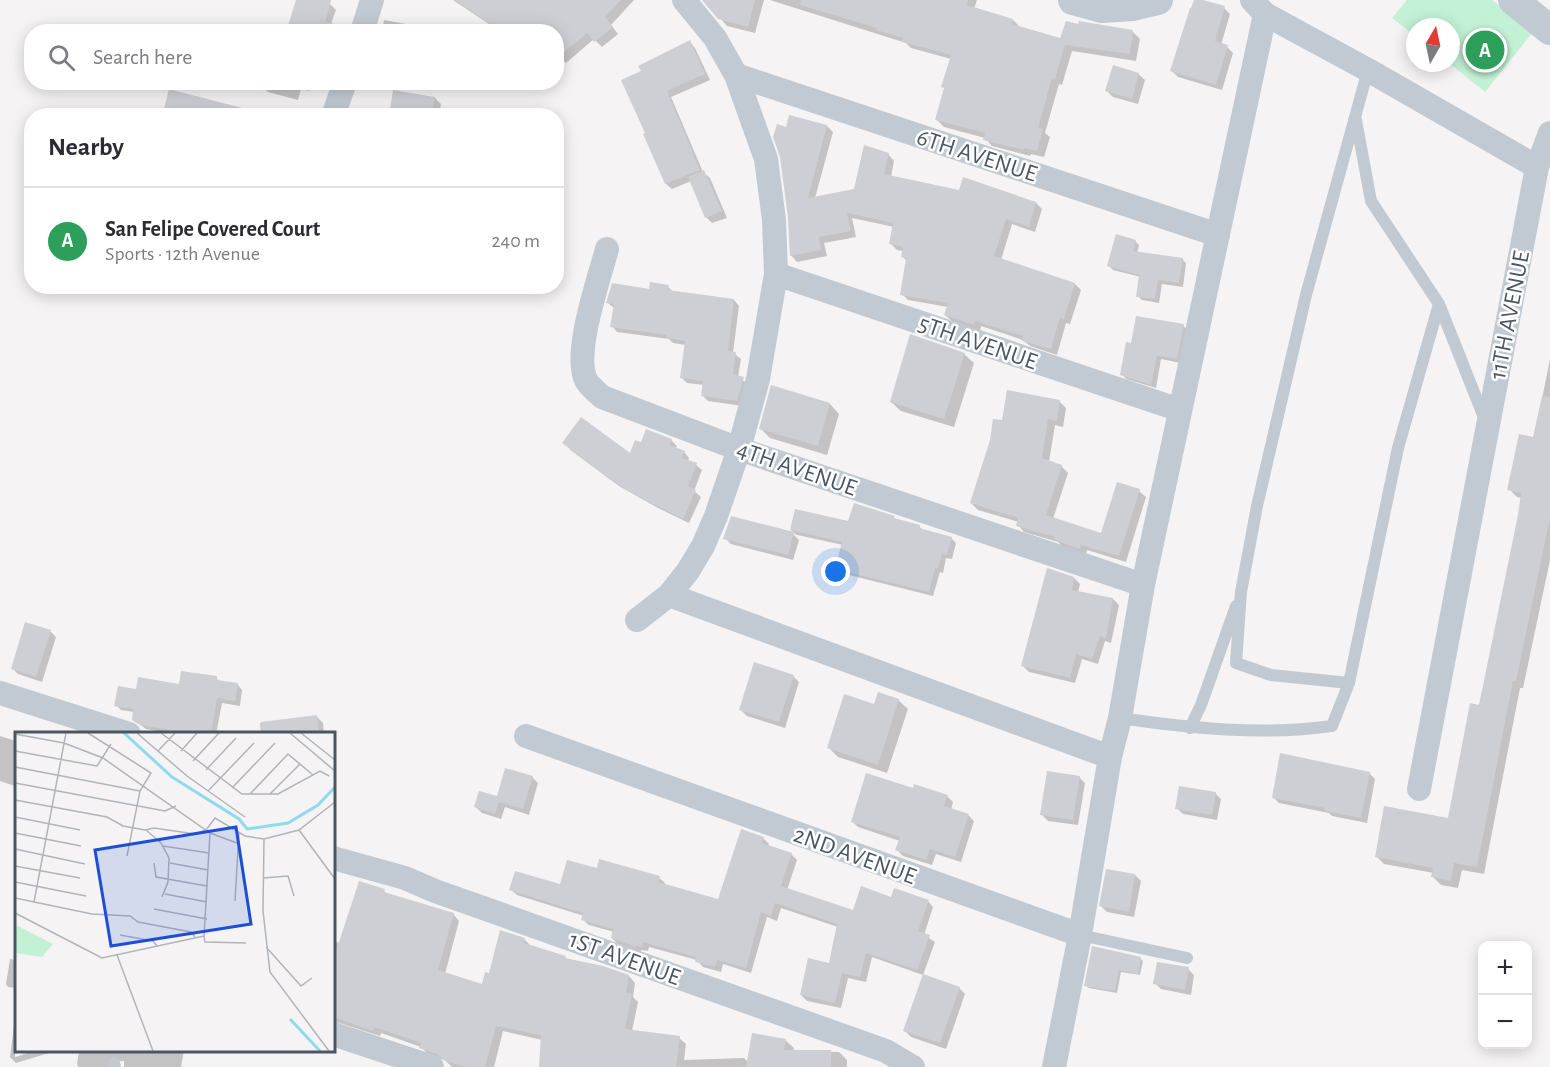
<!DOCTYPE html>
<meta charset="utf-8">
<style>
:root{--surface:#fff;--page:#f7f7f7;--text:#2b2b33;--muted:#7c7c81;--line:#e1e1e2;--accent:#1a73e8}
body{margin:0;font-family:"Alegreya Sans",sans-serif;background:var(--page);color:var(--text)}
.controls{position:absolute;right:18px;bottom:18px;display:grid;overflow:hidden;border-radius:12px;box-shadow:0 3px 15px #0003}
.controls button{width:54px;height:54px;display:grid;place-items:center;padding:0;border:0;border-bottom:2px solid var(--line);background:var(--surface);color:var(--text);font:30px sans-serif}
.compass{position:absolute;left:1406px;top:18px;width:54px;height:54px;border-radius:50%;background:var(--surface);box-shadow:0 3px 15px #0003;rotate:9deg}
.you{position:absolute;left:836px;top:572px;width:21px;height:21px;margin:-15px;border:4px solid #fff;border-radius:50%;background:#1a73e8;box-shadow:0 0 0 9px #1a73e833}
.badge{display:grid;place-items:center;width:39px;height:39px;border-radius:50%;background:var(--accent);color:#fff;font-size:20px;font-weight:700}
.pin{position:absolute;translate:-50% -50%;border:3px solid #fff;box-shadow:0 2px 6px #0006}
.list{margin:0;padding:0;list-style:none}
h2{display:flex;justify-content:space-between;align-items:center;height:78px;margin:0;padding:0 24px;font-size:26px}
h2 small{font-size:20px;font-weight:400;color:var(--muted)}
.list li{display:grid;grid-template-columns:39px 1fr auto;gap:18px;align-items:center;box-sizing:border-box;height:108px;padding:0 24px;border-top:2px solid var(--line)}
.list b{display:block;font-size:22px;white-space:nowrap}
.list p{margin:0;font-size:20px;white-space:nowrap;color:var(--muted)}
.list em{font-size:20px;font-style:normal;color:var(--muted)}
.icon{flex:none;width:33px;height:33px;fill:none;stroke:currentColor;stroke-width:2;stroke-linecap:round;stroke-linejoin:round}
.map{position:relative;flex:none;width:1550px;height:1067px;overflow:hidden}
.search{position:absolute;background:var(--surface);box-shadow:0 3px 15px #0003;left:24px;top:24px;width:540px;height:66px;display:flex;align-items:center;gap:15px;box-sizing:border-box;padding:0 21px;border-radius:24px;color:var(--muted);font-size:22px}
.panel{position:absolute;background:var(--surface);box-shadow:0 3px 15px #0003;left:24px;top:108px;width:540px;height:186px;border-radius:24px}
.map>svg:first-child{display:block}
</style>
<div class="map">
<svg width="1550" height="1067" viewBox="0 0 1550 1067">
<rect width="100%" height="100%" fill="#f5f3f3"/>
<path fill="#c3f1d5" d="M 1407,0 L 1492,0 L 1533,32 L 1485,92 L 1449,63 L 1451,63 L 1451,27 L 1415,27 L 1415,36 L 1392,18 Z"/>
<path fill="#0003" d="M 296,0 L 317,0 L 330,4 L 336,10 L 328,32 Z
M 453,0 L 634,0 L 611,25 L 618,34 L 602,47 L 594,39 L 566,63 L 556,53 L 556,32 L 501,32 Z
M 704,0 L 764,0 L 755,33 L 727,26 Z
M 770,0 L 977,0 L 974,9 L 1013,20 L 1020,27 L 1061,40 L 1079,26 L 1133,32 L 1140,39 L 1136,61 L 1072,51 L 1062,85 L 1059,84 L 1045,133 L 1050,137 L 1044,157 L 1031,154 L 1030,156 L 992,146 L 985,138 L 944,127 L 937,120 L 951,59 L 911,48 L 906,43 Z
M 1195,0 L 1224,8 L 1230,14 L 1221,45 L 1227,47 L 1233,53 L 1222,90 L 1178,77 L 1172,71 Z
M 384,20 L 423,27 L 427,32 L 382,32 Z
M 690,42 L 695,48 L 710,80 L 671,97 L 703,172 L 710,178 L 727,218 L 712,223 L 706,217 L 691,181 L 672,189 L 666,184 L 645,135 L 643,72 Z
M 1138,74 L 1145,80 L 1138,104 L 1113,97 L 1107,91 Z
M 263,82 L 311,82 L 309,91 L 301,89 L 298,100 L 268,92 L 262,86 Z
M 435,98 L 441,104 L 439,116 L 390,116 Z
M 827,126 L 833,132 L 815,198 L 856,190 L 888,154 L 894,161 L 891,177 L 960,192 L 1036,203 L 1042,209 L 1035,232 L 1012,224 L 1001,260 L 1075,284 L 1081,290 L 1070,324 L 1066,323 L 1057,355 L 1030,346 L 1023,340 L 981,326 L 980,331 L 952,321 L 945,315 L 948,307 L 908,300 L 902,294 L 907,261 L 903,257 L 904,251 L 897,250 L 891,244 L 894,227 L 852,218 L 856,237 L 824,243 L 827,256 L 797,262 L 791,255 L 787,129 Z
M 1135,241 L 1139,245 L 1137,253 L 1182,259 L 1186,263 L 1183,287 L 1162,284 L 1159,303 L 1142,300 L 1138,296 L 1141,277 L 1113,270 L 1109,266 Z
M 668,287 L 673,292 L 734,300 L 739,306 L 733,353 L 741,359 L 738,377 L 748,384 L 743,406 L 708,401 L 702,395 L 704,385 L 687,383 L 681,377 L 686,345 L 673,343 L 669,339 L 617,332 L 612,326 L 614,308 L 608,303 Z
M 1183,326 L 1188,330 L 1181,363 L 1161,359 L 1156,388 L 1126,379 L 1122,374 L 1132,344 Z
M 964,354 L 974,363 L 954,427 L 901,411 L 891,402 Z
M 1550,359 L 1550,560 L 1523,688 L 1520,688 L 1484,874 L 1462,870 L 1458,888 L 1441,885 L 1433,877 L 1434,873 L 1384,864 L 1376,856 L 1449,820 L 1480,707 L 1522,498 L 1517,497 L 1509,489 L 1534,439 Z
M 1059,401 L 1066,408 L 1063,427 L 1055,425 L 1049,462 L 1061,466 L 1068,473 L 1053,519 L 1102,534 L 1139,491 L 1146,497 L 1126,562 L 1087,550 L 1086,554 L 1062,546 L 1058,542 L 1024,532 L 1018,525 L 1019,522 L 978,510 L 971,503 L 1003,422 Z
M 830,404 L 839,414 L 827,455 L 770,438 L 761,429 Z
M 671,440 L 677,446 L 675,449 L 684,452 L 689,458 L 688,461 L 696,465 L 702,470 L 694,491 L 701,497 L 689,523 L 658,508 L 619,486 L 569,449 L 631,456 L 642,444 Z
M 732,518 L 796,534 L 791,530 L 894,518 L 896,520 L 919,526 L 923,531 L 951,538 L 956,543 L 952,559 L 946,558 L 943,573 L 940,572 L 933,596 L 841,573 L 836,568 L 843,545 L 793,534 L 799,540 L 793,560 L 731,544 L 725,538 Z
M 1074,578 L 1080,584 L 1078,593 L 1113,599 L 1119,605 L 1111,643 L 1105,641 L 1098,664 L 1082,659 L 1075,683 L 1029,672 L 1023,666 Z
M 50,631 L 56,637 L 42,682 L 18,674 L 12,668 Z
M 793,676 L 799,682 L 785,728 L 747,716 L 740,709 Z
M 216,678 L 220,682 L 237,684 L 242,690 L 240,706 L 222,703 L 216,734 L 171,734 L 146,729 L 133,719 L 134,712 L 121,710 L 116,705 L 138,691 L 180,685 Z
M 898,700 L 908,709 L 887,773 L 838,757 L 829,748 L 875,705 Z
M 317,717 L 323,723 L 324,734 L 261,734 L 260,723 Z
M 0,736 L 16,741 L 15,786 L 0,781 Z
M 1369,773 L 1375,779 L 1367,823 L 1332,816 L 1329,813 L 1279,803 L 1273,797 Z
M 532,777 L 538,783 L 529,815 L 505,807 L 501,819 L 482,813 L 476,807 L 498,798 Z
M 1079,777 L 1085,783 L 1078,825 L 1048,821 L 1042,815 Z
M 914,790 L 947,796 L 953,802 L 951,810 L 968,815 L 974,821 L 961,862 L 936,854 L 932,865 L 903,856 L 897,850 L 900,841 L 858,827 L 852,821 Z
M 1215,793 L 1221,799 L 1217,820 L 1183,814 L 1177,808 Z
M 763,838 L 769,844 L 768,847 L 791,854 L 797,860 L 787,890 L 854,912 L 892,898 L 928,901 L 933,907 L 924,935 L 935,942 L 923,975 L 872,957 L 866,982 L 848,978 L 841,1008 L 807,1001 L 801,995 L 830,965 L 838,927 L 781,908 L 777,921 L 767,917 L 751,973 L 723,964 L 721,972 L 703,967 L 697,960 L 649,947 L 648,951 L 641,950 L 641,952 L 618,944 L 612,938 L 614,932 L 589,925 L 583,920 L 584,916 L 517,895 L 511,890 L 561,886 L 598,870 L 659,878 L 665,883 L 664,886 L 719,901 Z
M 1135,875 L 1141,881 L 1134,917 L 1107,912 L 1101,906 Z
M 384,891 L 388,895 L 453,914 L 459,921 L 445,974 L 483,986 L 490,975 L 525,940 L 531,946 L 565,957 L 568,961 L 629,976 L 635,983 L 633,997 L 638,1002 L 632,1031 L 679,1038 L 686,1044 L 684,1060 L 744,1058 L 748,1062 L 785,1040 L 794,1048 L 793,1051 L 839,1052 L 847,1060 L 847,1067 L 540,1067 L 542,1040 L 503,1031 L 494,1067 L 452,1067 L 445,1060 L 428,1054 L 421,1047 L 381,1033 L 380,1036 L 333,1021 L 333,941 L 340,943 Z
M 1140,958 L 1143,961 L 1140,975 L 1121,972 L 1117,993 L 1089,988 L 1086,986 Z
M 10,959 L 16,960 L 16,988 L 8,987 L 6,984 Z
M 1188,969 L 1194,975 L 1191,995 L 1161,989 L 1155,983 Z
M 959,988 L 965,994 L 946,1049 L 911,1037 L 905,1031 Z
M 16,1024 L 16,1050 L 27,1050 L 15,1054 L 15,1057 L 38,1050 L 48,1050 L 49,1053 L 16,1063 L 10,1057 L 14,1025 Z
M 79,1050 L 184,1050 L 181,1067 L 124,1067 L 124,1061 L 118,1061 L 113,1067 L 79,1067 L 77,1065 Z"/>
<path fill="#cdcfd5" d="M 296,0 L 331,0 L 326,20 L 324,21 L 341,26 L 340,32 L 286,32 Z
M 455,0 L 621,0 L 605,17 L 613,27 L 594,42 L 587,33 L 556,59 L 556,32 L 502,32 Z
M 702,0 L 755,0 L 748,27 L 718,19 Z
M 801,0 L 968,0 L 967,5 L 1013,19 L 1012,24 L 1060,38 L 1066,21 L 1078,24 L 1079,21 L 1133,30 L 1130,54 L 1065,45 L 1055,79 L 1052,78 L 1038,128 L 1043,129 L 1037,151 L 1024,148 L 1023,150 L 983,140 L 985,133 L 935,120 L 944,88 L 941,87 L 951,55 L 902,42 L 903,38 L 876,30 L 877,28 L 800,5 Z
M 1194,0 L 1203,0 L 1225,6 L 1215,41 L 1228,45 L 1216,85 L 1170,71 L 1190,8 L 1191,8 Z
M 690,40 L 705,74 L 667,91 L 700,170 L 665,184 L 643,134 L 645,133 L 621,80 L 641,71 L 638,66 Z
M 1113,65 L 1139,73 L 1132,99 L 1105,91 Z
M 169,89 L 246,109 L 246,116 L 162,116 Z
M 393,90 L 435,97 L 432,116 L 389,116 Z
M 789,115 L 827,125 L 808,198 L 854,189 L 864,145 L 889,153 L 884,174 L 959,190 L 963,177 L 1036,202 L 1029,227 L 1006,219 L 994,256 L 1075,283 L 1064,319 L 1060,318 L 1051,349 L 1022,341 L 1023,336 L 975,321 L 974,325 L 944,315 L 948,303 L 900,295 L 906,258 L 901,257 L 903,247 L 889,244 L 893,223 L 847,213 L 851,231 L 819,237 L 821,250 L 790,256 L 788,218 L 780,157 L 773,137 L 777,124 L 786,127 Z
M 704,170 L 722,211 L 705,218 L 688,177 Z
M 1116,234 L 1136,240 L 1133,251 L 1183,258 L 1179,283 L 1158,280 L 1155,299 L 1136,297 L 1139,275 L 1107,266 Z
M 650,282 L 669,285 L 668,290 L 734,299 L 728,351 L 736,352 L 733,374 L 744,377 L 737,401 L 701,396 L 703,381 L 680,378 L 685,341 L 666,338 L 666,335 L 610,327 L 614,304 L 606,303 L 612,283 L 649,289 Z
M 1136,316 L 1184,324 L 1177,359 L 1157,356 L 1151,385 L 1120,375 L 1126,342 L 1131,343 Z
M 910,334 L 965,353 L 944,419 L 890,402 Z
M 771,385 L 830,403 L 818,446 L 759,429 Z
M 1007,390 L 1060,400 L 1057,421 L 1048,419 L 1042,458 L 1062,465 L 1046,515 L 1101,533 L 1117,482 L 1140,489 L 1119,556 L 1081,545 L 1080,549 L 1054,540 L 1055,537 L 1016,526 L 1018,518 L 970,503 L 990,440 L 993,419 L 1002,420 Z
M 1542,396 L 1550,397 L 1550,518 L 1516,681 L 1513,681 L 1477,867 L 1454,863 L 1451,881 L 1431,877 L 1433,868 L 1375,857 L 1384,806 L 1448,818 L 1470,703 L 1479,705 L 1518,515 L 1521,493 L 1507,490 L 1519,434 L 1533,437 Z
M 581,417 L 630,453 L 635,440 L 641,442 L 646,429 L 672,439 L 669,445 L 685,451 L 682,458 L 697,463 L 688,486 L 696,490 L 683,519 L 650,503 L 612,481 L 562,443 Z
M 854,503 L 895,516 L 894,518 L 920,525 L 919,528 L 952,537 L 947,555 L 942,554 L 938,569 L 935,568 L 929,592 L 835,569 L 842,542 L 790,530 L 795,509 L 848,521 Z
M 731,516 L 794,532 L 788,555 L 723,539 Z
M 1047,568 L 1074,577 L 1072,590 L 1113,598 L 1106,638 L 1100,636 L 1092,659 L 1076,654 L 1070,678 L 1021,666 Z
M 25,622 L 51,630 L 36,677 L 11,669 Z
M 754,662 L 794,675 L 779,722 L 739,710 Z
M 181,671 L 217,676 L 217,680 L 238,683 L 235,701 L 217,698 L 211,734 L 169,734 L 170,730 L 140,725 L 132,720 L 133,709 L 114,706 L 118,686 L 136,689 L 138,677 L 179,684 Z
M 878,692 L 899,699 L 878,765 L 827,748 L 844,694 L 874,704 Z
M 317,715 L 319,734 L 262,734 L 261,722 Z
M 1280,753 L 1370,772 L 1361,818 L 1325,811 L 1325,808 L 1272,798 Z
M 505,768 L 533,776 L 523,809 L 499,802 L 495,814 L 474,807 L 479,791 L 497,796 Z
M 1047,771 L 1080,776 L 1073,820 L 1040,815 Z
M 866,773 L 913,788 L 914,784 L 948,795 L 944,806 L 969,814 L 955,857 L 930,849 L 926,860 L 895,850 L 900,837 L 851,822 Z
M 1179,786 L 1216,792 L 1212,815 L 1175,809 Z
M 741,829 L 764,837 L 762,843 L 792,853 L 781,886 L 853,910 L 861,886 L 891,897 L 894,888 L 929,900 L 918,931 L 930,935 L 917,970 L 866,953 L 860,977 L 842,973 L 835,1003 L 800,995 L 808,958 L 829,963 L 837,924 L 775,903 L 771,916 L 761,912 L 746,968 L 717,960 L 715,967 L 695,962 L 696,957 L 643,942 L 642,947 L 636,945 L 635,947 L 611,938 L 613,929 L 581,920 L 583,913 L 509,890 L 515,871 L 560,884 L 567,860 L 597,868 L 599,859 L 660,876 L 658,882 L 718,899 Z
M 1106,869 L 1135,874 L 1129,912 L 1099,906 Z
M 359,881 L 385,889 L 384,892 L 454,913 L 438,970 L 482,984 L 485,972 L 489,973 L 500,930 L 525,938 L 524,943 L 566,956 L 565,958 L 603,966 L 629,975 L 626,993 L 632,994 L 625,1029 L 680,1036 L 676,1067 L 539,1067 L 541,1035 L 496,1026 L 485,1067 L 466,1067 L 445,1061 L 437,1054 L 419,1048 L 421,1043 L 374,1027 L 373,1031 L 333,1017 L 333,946 L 337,948 Z
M 1092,946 L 1141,957 L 1138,974 L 1119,970 L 1115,991 L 1084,986 Z
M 1157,962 L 1189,967 L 1185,990 L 1153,984 Z
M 923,974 L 960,987 L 940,1043 L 903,1031 Z
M 752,1033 L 786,1039 L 784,1050 L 831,1050 L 831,1067 L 746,1067 Z"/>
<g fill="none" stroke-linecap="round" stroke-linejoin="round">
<path stroke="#c1cad2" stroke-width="12" d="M 1356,120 L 1371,201 L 1439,304 L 1485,420
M 1349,683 L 1398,448 L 1439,304
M 1120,718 C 1190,728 1261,736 1332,726 L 1349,683 L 1271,675 L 1236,663 L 1241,592 L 1257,506 L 1306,295 L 1368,70
M 1190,728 L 1201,705 L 1236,606
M 1080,935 L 1187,958
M 114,1063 L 115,1067"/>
<path stroke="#c1cad2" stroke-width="24" d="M 1252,0 L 1265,14 L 1368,70 L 1537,167
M 362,32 L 372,0
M 736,75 L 1218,235
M 333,116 L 345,82
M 607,249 C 599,279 573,353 586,380 C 589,386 597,392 602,397 L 739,449 L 1143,585
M 776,274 L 1180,410
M 669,595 L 1110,757
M 637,620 L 669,595 L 688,571 L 703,546 L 716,516 L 739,449 L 758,379 L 776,274 L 774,220 L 766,159 L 736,75 L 715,38 L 684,0
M 0,693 L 129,734
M 526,736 L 1080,935
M 1419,789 L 1537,167 L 1550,133
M 333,858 L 405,878 L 435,891 L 886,1051 L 913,1067
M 333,1034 L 432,1067
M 1054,1067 L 1080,935 L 1110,757 L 1120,718 L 1143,585 L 1265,14"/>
<path stroke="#c1cad2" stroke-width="30" d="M 1073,0 L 1102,8 L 1133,6 L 1158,0
M 1513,0 L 1550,30"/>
</g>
<g text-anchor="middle" stroke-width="5" stroke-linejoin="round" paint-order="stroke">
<g font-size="24" fill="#4a5661" stroke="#fff">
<text transform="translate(977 155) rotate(18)" y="8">6TH AVENUE</text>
<text transform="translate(1509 315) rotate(-79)" y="8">11TH AVENUE</text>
<text transform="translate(978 342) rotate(19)" y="8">5TH AVENUE</text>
<text transform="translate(797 468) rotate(19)" y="8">4TH AVENUE</text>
<text transform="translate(855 855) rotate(20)" y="8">2ND AVENUE</text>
<text transform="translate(625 958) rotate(20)" y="8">1ST AVENUE</text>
</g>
</g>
<g transform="translate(15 732)">
<rect width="320" height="320" fill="#f5f3f3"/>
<path d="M 0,193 L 5,195 L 38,212 L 27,225 L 0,221 Z" fill="#c3f1d5"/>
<path fill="none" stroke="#90daee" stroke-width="3" d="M 109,1 L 157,45 L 224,87 L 232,97 L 273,91 L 303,73 L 320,55M 275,287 L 305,319"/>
<path fill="none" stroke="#b1b4b9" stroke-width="1.5" d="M 73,1 L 136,41 L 125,59 L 112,124M 122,1 L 172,44 L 230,85M 146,1 L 227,62 L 263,62 L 305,39 L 314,44M 275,1 L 320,39M 286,1 L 320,28M 0,2 L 49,11 L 88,26 L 195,101 L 222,111M 0,19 L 82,34 L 96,12M 143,19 L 160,1M 166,19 L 182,1M 178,29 L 204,1M 0,35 L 125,59M 191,38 L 221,6M 0,51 L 150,79 L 161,74M 217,56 L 260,11M 193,59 L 239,11M 235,62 L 273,22 L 298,43M 255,62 L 285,32M 0,68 L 92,85 L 108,94 L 130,98 L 139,96 L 180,102 L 191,98 L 200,86 L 230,104 L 249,107 L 284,98 L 320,70M 0,85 L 65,98M 131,98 L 146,111 L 154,126 L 153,150 L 147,165M 284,98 L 320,147M 0,101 L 66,114M 249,107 L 248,179 L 255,240 L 314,319M 148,114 L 194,121M 0,117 L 70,132M 139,131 L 141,145 L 192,154M 155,131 L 193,138M 0,134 L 65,146M 248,146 L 273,144 L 279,164M 0,150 L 71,164M 150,162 L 192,170M 0,166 L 77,182 L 115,184 L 123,190 L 176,200 L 180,205M 220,169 L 224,100M 19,170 L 51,1M 139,177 L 192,187M 0,181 L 87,226 L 189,204M 105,203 L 138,209 L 142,214M 189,204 L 195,101M 189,204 L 190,210 L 231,211M 251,215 L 286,254 L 297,246M 102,223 L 138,319"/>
<path fill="#1d4ed8" fill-opacity="0.15" stroke="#1d4ed8" stroke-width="3" d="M 221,95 L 236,192 L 96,214 L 80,118 Z"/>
<rect width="320" height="320" fill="none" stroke="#4a5661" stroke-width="3"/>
</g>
</svg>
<div class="controls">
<button>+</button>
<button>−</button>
</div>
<svg class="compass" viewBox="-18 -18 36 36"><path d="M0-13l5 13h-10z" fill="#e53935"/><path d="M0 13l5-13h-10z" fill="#7c7c81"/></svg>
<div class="you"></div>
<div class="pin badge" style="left:1485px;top:50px;background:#2e9e5b">A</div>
<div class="search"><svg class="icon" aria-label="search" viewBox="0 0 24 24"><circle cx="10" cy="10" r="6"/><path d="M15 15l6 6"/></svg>Search here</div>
<section class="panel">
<h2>Nearby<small></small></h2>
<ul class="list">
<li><span class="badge" style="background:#2e9e5b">A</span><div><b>San Felipe Covered Court</b><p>Sports · 12th Avenue</p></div><em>240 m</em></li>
</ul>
</section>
</div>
